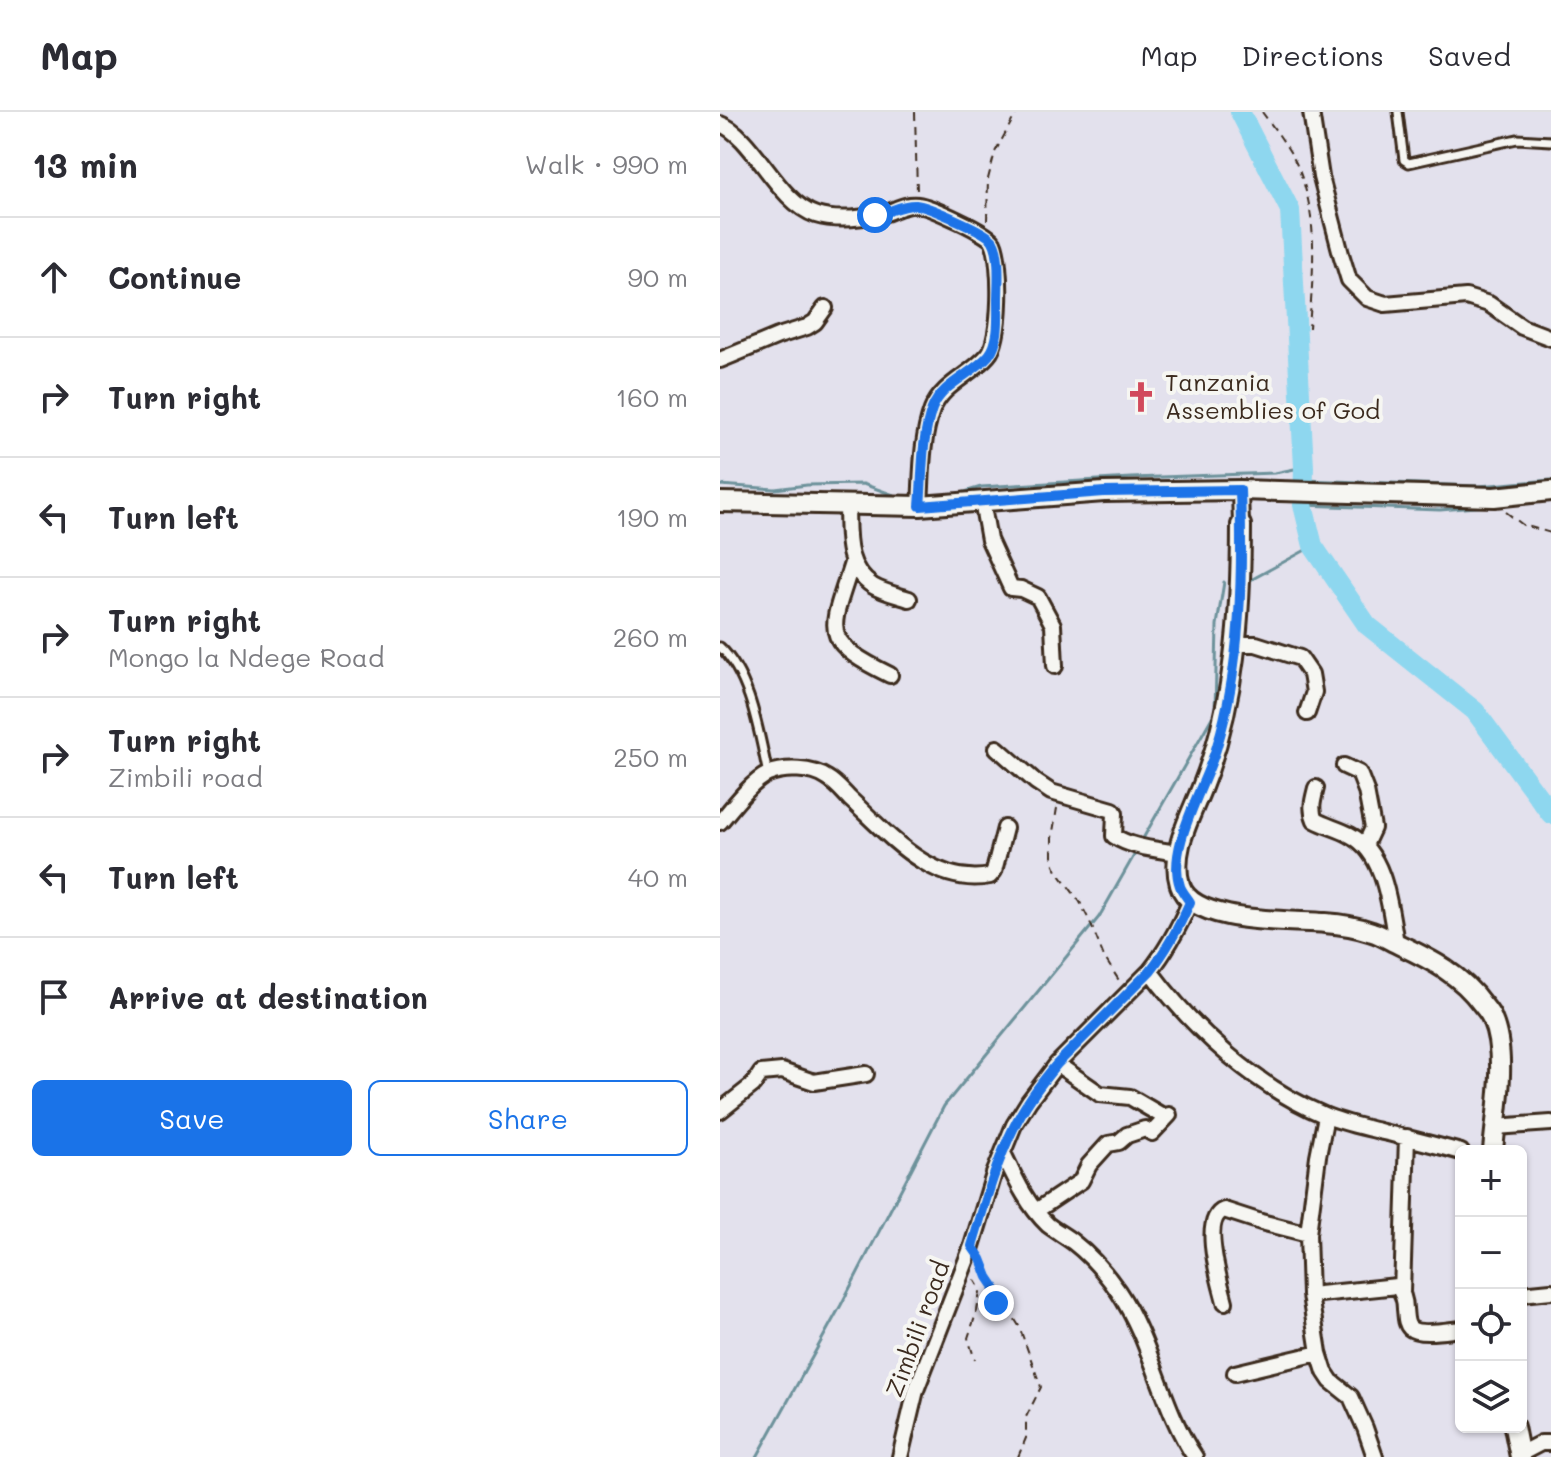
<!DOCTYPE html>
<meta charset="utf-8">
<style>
:root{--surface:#fff;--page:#f2f2f3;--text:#2b2b33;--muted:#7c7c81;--line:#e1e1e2;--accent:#1a73e8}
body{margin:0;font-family:Mali,sans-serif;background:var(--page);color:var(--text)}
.controls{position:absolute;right:24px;bottom:24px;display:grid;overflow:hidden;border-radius:12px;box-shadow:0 2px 6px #0004}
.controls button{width:72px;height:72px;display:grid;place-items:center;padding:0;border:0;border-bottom:2px solid var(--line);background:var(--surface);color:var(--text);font:40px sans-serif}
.stop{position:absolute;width:24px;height:24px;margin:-18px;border:6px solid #1a73e8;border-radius:50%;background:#fff}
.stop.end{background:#1a73e8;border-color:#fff;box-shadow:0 2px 8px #0008}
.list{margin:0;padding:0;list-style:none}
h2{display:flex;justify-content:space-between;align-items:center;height:104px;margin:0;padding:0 32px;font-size:34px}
h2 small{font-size:26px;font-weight:400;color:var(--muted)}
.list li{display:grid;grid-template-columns:52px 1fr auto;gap:24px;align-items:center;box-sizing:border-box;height:120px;padding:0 32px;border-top:2px solid var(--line)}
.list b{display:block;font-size:30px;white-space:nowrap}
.list p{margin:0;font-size:26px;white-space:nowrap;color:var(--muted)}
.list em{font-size:26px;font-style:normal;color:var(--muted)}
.actions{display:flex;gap:16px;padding:24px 32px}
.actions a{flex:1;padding:18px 0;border:2px solid var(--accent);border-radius:12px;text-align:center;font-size:28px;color:var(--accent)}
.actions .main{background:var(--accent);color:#fff}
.icon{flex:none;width:44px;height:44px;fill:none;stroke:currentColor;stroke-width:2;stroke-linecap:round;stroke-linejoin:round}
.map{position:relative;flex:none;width:831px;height:1345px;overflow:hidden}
header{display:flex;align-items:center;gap:48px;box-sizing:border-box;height:112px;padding:0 40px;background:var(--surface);border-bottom:2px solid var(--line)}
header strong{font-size:38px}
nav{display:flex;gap:44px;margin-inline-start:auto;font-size:28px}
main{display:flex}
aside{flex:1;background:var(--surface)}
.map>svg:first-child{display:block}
</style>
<header>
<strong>Map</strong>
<nav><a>Map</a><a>Directions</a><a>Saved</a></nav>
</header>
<main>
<aside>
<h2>13 min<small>Walk · 990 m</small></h2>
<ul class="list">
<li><svg class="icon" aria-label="ahead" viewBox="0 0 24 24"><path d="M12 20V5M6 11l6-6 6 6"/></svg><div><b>Continue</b></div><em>90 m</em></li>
<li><svg class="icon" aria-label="right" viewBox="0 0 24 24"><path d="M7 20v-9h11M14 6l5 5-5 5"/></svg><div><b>Turn right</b></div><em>160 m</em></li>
<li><svg class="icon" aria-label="left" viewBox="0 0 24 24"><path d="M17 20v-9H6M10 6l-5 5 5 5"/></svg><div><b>Turn left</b></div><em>190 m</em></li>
<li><svg class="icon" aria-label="right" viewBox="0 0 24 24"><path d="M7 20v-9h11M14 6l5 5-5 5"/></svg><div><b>Turn right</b><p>Mongo la Ndege Road</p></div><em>260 m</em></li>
<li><svg class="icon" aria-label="right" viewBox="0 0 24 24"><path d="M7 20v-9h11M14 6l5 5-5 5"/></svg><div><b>Turn right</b><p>Zimbili road</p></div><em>250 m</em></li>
<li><svg class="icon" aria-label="left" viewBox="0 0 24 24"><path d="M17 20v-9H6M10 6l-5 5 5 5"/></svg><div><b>Turn left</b></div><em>40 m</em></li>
<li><svg class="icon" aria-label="arrive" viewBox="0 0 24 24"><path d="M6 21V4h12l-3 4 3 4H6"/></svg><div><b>Arrive at destination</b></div></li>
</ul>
<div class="actions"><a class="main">Save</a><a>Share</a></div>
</aside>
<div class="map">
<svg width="831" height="1345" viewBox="0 0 831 1345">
<rect width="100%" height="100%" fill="#e3e1ed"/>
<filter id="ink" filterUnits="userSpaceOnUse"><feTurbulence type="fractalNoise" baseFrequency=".0125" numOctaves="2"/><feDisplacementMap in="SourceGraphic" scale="16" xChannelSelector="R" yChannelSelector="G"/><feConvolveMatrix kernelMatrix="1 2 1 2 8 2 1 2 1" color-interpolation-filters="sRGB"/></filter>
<g filter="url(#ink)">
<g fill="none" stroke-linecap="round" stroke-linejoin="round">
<path stroke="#6d929b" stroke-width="3" d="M 583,368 L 759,374 L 831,368
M 0,373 L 55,377 L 87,373 L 143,372 L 182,386
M 235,383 L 261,375 L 411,366 L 555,361 L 584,355
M 583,393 L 720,398 L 831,389
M 527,470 L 593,434
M 421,730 L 495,600 L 497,513 L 504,470
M 37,1345 L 121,1193 L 224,994 L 379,805 L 416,740"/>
<path stroke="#8ed7ef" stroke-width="20" d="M 520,0 L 570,98 L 584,355 L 583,393 L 593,434 L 647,513 L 755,599 L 831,702"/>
<defs>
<path id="lane" d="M 678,0 L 684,48 L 689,51 L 797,27 L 831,29
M 0,535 C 31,564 39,622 48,662"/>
<path id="street" d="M 591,0 L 601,65 L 621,142 L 629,168 L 647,186 L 665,192 L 746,185 L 769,192 L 802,215 L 831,226
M 0,12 C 33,23 57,90 96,103 C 115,109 143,106 163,102 C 174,99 185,91 198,93 C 209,94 269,121 273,130 C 282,149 282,227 268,243 C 251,263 222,272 212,298 C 201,328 202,363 200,394
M 0,248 L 58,224 L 87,215 L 95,210 L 105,196
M 520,378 L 521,413
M 262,389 L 269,428 L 291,476 L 301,477 L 318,485 L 333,513 L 335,554
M 127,393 C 128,423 124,455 153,474 C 163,480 177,483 189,487
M 132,451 C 111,519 97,527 170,563
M 516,532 L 536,532 L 580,546 L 591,562 L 594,580 L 587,601
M 277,636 L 316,670 L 331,680 L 393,698 L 395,701 L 394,724 C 412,736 436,737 457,741
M 624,654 L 639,661 L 646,679 L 653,716 L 645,733
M 596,676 C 593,688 590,697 595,708 C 606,714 619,717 630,723 C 666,741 670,797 676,831
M 0,710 C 12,696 31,670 48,662 C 65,655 92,656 107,666 C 116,671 123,680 130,687 C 168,722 212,775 270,764 L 274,759 L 285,716
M 430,859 C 473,917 536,975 604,1003 C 623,1011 644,1015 663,1020 C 689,1026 715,1033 741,1040
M 337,952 L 380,982 L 410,985 L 446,1006
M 0,999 L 33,973 L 41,961 L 62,959 L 94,970 L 146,962
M 606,1004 L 598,1044 L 588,1122 L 590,1183 L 599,1241 L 605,1260 L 611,1269 L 631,1285 L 645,1316 L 655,1345
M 775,1015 L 831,1011
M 283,1041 C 295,1066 307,1093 328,1113 C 336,1119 345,1124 353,1130 C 371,1144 385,1160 398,1179 C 433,1231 441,1295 475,1345
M 316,1099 L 361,1069 L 369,1053 L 388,1032 L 399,1030 L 407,1023 L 425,1017 L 432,1021 L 449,1003
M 682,1180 L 687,1025
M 801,1182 L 831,1179
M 590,1183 L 677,1174 C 683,1181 685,1188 685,1197 C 686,1204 685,1211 690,1216 C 699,1224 729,1218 741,1217
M 505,1190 C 500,1170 480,1107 504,1098 L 541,1110 L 588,1122
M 515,1261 L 599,1241
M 800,1342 L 821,1331 L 831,1331
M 180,1345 L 196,1278 L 252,1134 L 274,1062 L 294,1013 L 309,989 L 337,952 L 430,859 C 447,838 459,815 470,790"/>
<path id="secondary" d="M 0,390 L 200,394 L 384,380 L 520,378 L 774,385 L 831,379
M 521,413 C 521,502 515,592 482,675 C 470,706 450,739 460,773 C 472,813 571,808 605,811 C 620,812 638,815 652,820 C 662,823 671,829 680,833 C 712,848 741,863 762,892 C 766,897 770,901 772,907 C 788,944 776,1000 773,1039
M 794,1315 L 800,1345"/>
</defs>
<use href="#lane" stroke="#3b2a1e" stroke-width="13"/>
<use href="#street" stroke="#3b2a1e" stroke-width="20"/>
<use href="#secondary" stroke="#3b2a1e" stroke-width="24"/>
<path stroke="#3b2a1e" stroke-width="2" stroke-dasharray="8 6" stroke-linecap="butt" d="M 195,0 L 197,80
M 542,0 C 554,16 567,33 576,51 C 600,104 593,160 589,216
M 267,109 L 268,67 L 275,40 L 297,0
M 786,400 L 803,413 L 831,421
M 337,696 L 332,726 L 332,748 L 337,759 L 360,790 L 370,810 L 384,845 L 400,870
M 262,1149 L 268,1165 L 274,1174 L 276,1191 L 294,1206 L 299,1214 L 321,1275 L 306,1305 L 306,1326 L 298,1345
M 254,1167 L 260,1177 L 260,1180 L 257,1199 L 248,1226 L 255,1248"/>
<use href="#lane" stroke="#f6f6f2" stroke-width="7"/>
<use href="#street" stroke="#f6f6f2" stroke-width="14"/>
<use href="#secondary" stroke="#f6f6f2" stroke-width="18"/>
</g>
</g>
<g fill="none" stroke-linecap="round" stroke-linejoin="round" filter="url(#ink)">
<path stroke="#1a73e8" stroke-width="10" d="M 155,103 C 169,101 182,92 196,93 C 207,94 268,120 273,129 C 281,143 278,173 278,189 C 278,206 280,229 269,243 C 252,263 222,271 212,297 C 201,328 203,362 200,394 L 384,380 L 520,378 C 523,461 521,555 497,634 C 486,673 446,736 460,774 C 462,780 467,785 470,790 C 459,815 447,838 430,859 L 337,952 C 321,971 305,992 294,1015 C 275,1053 264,1094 252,1134 L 261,1147 L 268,1165 L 274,1174 L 276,1191"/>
</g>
<defs>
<symbol id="church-bare" viewBox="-9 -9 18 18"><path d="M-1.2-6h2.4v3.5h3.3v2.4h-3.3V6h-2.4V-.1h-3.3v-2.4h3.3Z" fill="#d1495b" stroke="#f6f6f2" stroke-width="2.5" paint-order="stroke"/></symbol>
</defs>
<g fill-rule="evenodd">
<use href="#church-bare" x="399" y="263" width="44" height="44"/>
</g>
<g text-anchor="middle" stroke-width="8" stroke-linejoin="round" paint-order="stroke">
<g font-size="24" fill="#3b2a1e" stroke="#f6f6f2" text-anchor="start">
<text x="445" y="279">Tanzania<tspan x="445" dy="28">Assemblies of God</tspan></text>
</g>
<g font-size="24" fill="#3b2a1e" stroke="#f6f6f2">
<text transform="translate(198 1217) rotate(-70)" y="8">Zimbili road</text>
</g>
</g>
</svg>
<div class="controls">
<button>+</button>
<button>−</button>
<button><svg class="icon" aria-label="locate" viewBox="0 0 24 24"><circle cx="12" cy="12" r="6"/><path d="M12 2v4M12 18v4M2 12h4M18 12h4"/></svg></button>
<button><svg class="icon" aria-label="layers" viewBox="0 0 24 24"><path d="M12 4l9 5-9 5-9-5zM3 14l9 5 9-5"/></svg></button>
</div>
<div class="stop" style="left:155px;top:103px"></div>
<div class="stop end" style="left:276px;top:1191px"></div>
</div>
</main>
